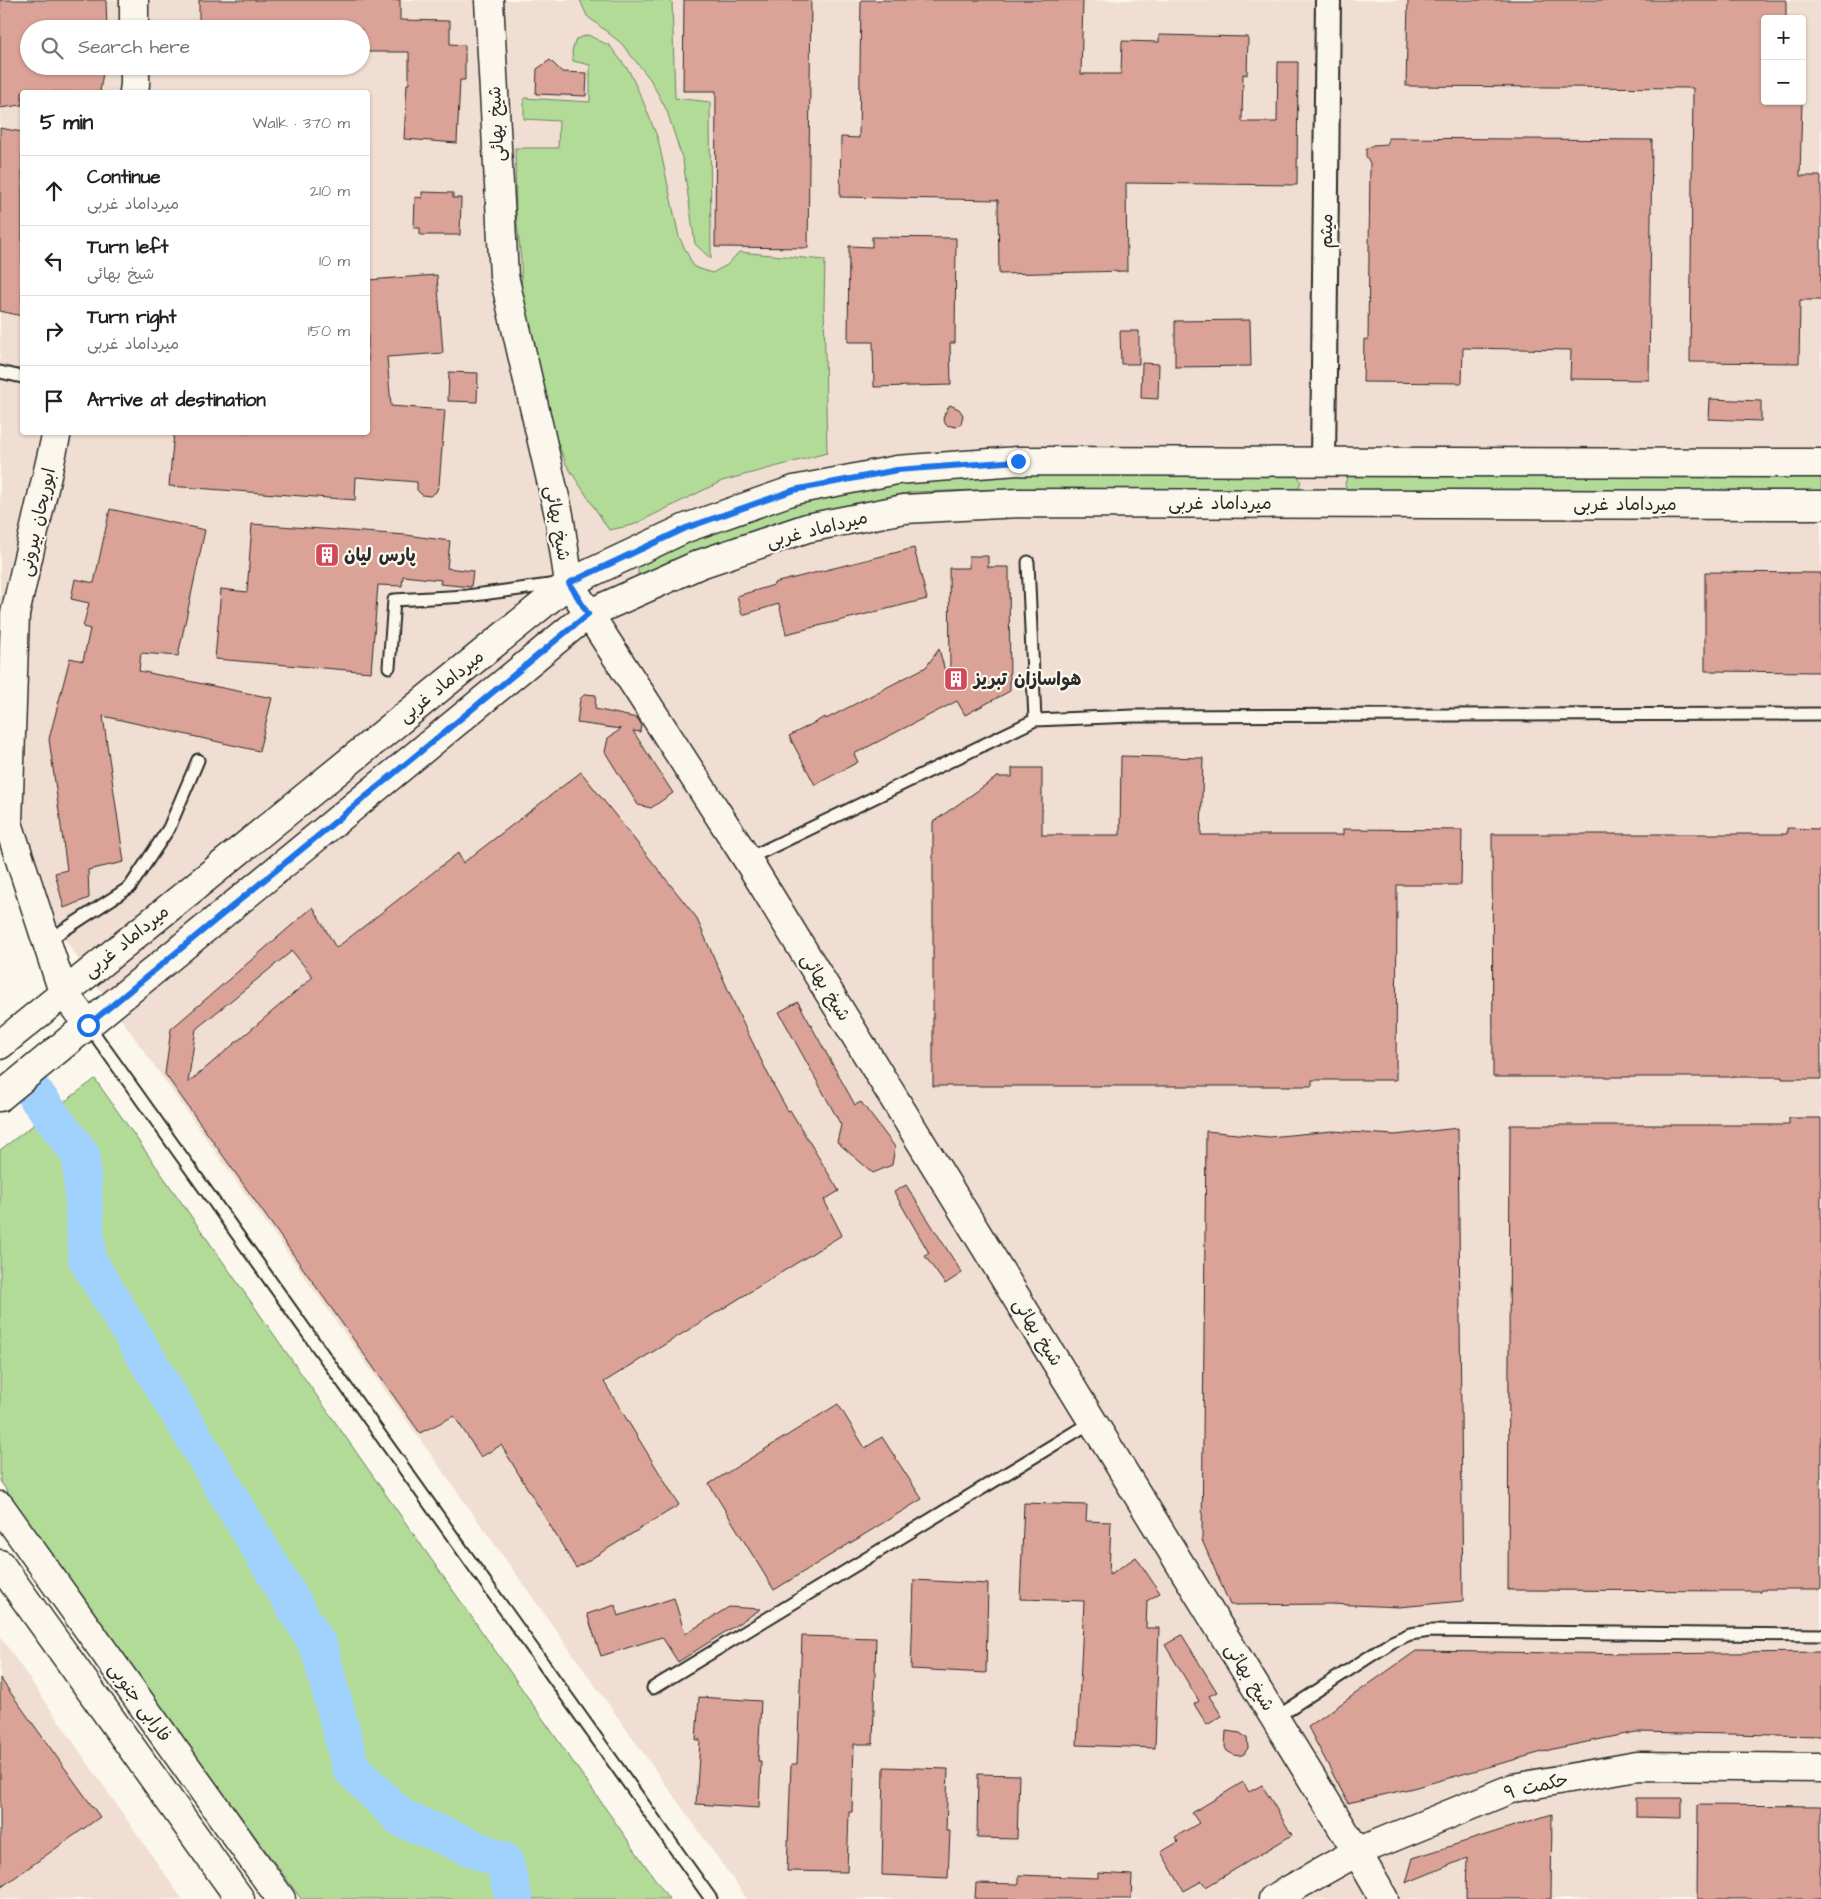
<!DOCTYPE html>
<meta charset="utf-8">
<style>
:root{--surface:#fff;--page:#f6f6f6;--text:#202124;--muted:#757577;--line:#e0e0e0}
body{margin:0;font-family:"Architects Daughter","Playpen Sans Arabic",sans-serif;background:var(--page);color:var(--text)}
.controls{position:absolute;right:15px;top:15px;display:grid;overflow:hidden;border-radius:5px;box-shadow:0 1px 4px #0004}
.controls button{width:45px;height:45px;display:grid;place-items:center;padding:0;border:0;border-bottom:1px solid var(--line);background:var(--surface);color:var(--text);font:25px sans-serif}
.stop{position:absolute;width:15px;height:15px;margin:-11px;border:4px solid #1a73e8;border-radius:50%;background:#fff}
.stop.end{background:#1a73e8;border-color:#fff;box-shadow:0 1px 5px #0008}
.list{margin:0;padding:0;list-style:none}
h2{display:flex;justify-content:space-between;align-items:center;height:65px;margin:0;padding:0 20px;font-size:21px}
h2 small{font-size:16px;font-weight:400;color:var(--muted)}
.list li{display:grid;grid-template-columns:32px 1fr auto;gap:15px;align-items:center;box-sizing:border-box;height:70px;padding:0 20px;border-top:1px solid var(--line)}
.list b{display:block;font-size:19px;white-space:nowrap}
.list p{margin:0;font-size:16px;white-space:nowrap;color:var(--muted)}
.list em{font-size:16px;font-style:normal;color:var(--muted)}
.icon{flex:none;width:28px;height:28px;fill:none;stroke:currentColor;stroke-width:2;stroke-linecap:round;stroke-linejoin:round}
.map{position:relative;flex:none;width:1821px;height:1899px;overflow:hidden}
.search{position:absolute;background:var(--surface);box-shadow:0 1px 4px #0004;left:20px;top:20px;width:350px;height:55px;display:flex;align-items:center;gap:12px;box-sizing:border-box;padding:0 18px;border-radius:28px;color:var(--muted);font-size:19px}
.panel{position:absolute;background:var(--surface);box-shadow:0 1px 4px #0004;left:20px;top:90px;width:350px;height:345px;border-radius:5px}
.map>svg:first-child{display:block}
</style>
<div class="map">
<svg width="1821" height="1899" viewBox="0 0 1821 1899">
<rect width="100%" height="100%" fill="#fbf7ec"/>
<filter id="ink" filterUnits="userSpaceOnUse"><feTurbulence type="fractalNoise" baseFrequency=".02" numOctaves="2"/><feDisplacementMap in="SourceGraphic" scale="10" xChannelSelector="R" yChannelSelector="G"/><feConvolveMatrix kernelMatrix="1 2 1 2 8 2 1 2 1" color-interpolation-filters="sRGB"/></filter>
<g filter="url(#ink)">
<path fill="#f1ded2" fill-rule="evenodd" d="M 0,0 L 1821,0 L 1821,1899 L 747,1899 L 0,849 ZM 1765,19 L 1802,19 L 1802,101 L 1765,101 ZM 29,29 L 361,29 L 361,66 L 29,66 ZM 22,92 L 368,92 L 368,432 L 22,432 Z
M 0,1636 L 182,1899 L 0,1899 Z"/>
<path fill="#b2db98" stroke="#6e8362" d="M 580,0 L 668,0 L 672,2 L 675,98 L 710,102 L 711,259 L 695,244 L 683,161 L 667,111 L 650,79 L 621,43 L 587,16 Z
M 588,35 L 610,46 L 629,71 L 643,101 L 658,139 L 679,237 L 694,267 L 712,273 L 727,265 L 739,252 L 825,260 L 824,304 L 827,453 L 722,481 L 633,525 L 609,530 L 566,464 L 545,410 L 522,306 L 521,260 L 516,213 L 515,148 L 558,148 L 559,121 L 524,119 L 524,98 L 590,102 L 590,65 L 573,61 L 572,51 L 576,39 Z
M 1295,473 L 1301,481 L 1298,490 L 1288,493 L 1136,489 L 1012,489 L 911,492 L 845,507 L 645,578 L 638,575 L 638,565 C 717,527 810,494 897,483 C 923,479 950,479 977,477 C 1082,471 1189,473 1295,473 Z
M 1348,474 L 1821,476 L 1821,491 L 1347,491 L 1345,484 Z
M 95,1079 L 669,1899 L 301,1899 L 176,1728 L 0,1481 L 0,1150 Z"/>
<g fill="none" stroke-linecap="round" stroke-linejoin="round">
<path stroke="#a0d1fc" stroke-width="38" d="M 35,1094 L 81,1155 L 87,1259 L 319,1647 L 351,1768 L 401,1818 L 504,1861 L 514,1899"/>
</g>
<path fill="#dba297" stroke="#2b2b2b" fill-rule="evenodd" d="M 0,0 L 106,0 L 107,29 L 29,29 L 29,66 L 104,66 L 100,92 L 22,92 L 22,105 L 0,108 Z
M 199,0 L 400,0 L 400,20 L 450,21 L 450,44 L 465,45 L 465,80 L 460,80 L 457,143 L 404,139 L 407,84 L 409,84 L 409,52 L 361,52 L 361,29 L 199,29 Z
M 684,0 L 811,0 L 808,248 L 715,247 L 716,91 L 683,91 Z
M 861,0 L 1083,0 L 1081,74 L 1121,74 L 1122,41 L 1159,42 L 1159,35 L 1248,37 L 1247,75 L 1243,74 L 1242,122 L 1277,122 L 1278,62 L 1298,62 L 1297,185 L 1126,183 L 1127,271 L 999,274 L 998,200 L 840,197 L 841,137 L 859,138 Z
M 1408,0 L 1786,0 L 1786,19 L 1765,19 L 1765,101 L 1802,101 L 1800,176 L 1821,176 L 1821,300 L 1800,300 L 1799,363 L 1690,362 L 1693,88 L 1406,86 Z
M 550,60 L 562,72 L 587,73 L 586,96 L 536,94 L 537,69 Z
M 0,128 L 22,132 L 22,316 L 0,311 Z
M 1388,138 L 1652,140 L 1649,380 L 1570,379 L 1571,350 L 1463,348 L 1462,383 L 1363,382 L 1364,339 L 1368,340 L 1370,163 L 1366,156 L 1366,149 L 1373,145 L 1388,144 Z
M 422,192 L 453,193 L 453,198 L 461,198 L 460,235 L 420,235 L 420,228 L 414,228 L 415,197 L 422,198 Z
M 872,237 L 956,238 L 955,343 L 950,343 L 951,385 L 874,387 L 873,342 L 848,342 L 849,246 L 872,247 Z
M 437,275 L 443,353 L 387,357 L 391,406 L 445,410 L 439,485 L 436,492 L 430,496 L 422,495 L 417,490 L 417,482 L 356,477 L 355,500 L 169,486 L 174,432 L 368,432 L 368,280 Z
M 1250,320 L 1251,366 L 1175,367 L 1175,321 Z
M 1120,331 L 1139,331 L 1139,364 L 1121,364 Z
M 1142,363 L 1159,364 L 1158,399 L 1141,398 Z
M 449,372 L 478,373 L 477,402 L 448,401 Z
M 1710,399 L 1761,401 L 1761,421 L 1709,419 Z
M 950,405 L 959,409 L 963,415 L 961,424 L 956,427 L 946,425 L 943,419 L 945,413 Z
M 110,509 L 205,530 L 178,656 L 141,653 L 139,671 L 272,698 L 259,751 L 103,716 L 124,862 L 88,870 L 89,898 L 64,908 L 55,873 L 67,870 L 49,739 L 70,658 L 83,661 L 90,629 L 83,627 L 89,603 L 71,599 L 75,579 L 94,583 Z
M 252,524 L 406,535 L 450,541 L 447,568 L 473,571 L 471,587 L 440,584 L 441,580 L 403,576 L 402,586 L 378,585 L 371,672 L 215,659 L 221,589 L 247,592 Z
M 914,548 L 927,599 L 786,634 L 779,604 L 742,615 L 737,596 L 774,585 L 774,583 Z
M 969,556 L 988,556 L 988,567 L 1009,567 L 1010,691 L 965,715 L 957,701 L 854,754 L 858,762 L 815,785 L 789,736 L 825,717 L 826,719 L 926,667 L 939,649 L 945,671 L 950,670 L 949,568 L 969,568 Z
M 1705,572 L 1821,573 L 1821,672 L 1705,671 Z
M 585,694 L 596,695 L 595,709 L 637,718 L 641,724 L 640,732 L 633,731 L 673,793 L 651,808 L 638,805 L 605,752 L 608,738 L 621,729 L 577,723 L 580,699 Z
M 1121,756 L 1203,758 L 1201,835 L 1343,835 L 1343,829 L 1462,830 L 1461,885 L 1397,885 L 1396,1080 L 1312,1080 L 1312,1086 L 933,1086 L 933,822 L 997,777 L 1012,777 L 1012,768 L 1042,768 L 1042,835 L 1120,835 Z
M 581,772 L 696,917 L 741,1019 L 774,1086 L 788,1111 L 790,1110 L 839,1191 L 824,1200 L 842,1235 L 604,1382 L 679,1505 L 576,1568 L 501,1445 L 481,1457 L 454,1416 L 420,1433 L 165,1074 L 171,1029 L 313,907 L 336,948 L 458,853 L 463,863 ZM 292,951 L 313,977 L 188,1083 L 196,1029 Z
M 1787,828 L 1821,829 L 1821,1079 L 1782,1079 L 1782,1077 L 1493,1077 L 1492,834 L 1787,834 Z
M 798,1002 L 855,1105 L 861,1102 L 895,1147 L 892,1165 L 873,1173 L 837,1142 L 841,1125 L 779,1012 Z
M 1789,1118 L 1821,1118 L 1821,1589 L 1761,1589 L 1761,1591 L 1508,1590 L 1510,1125 L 1789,1125 Z
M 1458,1128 L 1463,1601 L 1399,1607 L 1330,1604 L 1230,1605 L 1202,1540 L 1206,1131 L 1269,1137 L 1332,1131 L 1395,1135 Z
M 906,1185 L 962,1273 L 945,1284 L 925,1256 L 929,1253 L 894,1192 Z
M 838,1404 L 865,1448 L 882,1437 L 922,1499 L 774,1590 L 709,1484 Z
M 1024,1503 L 1087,1505 L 1086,1521 L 1111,1522 L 1109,1575 L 1136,1557 L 1160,1593 L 1147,1601 L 1146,1628 L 1159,1628 L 1155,1748 L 1077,1745 L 1084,1601 L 1020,1599 Z
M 914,1580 L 988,1584 L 986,1673 L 911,1669 Z
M 674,1598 L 685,1634 L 729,1607 L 761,1609 L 678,1662 L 662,1637 L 601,1656 L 587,1614 L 615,1605 L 618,1616 Z
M 1182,1635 L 1217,1692 L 1209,1696 L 1222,1716 L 1207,1725 L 1194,1704 L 1199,1701 L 1165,1645 Z
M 802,1636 L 876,1638 L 873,1744 L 854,1744 L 852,1812 L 849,1812 L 847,1872 L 787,1871 L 791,1764 L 797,1764 Z
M 1416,1651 L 1638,1654 L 1821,1652 L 1821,1736 L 1636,1732 L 1553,1749 L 1413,1788 L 1348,1803 L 1308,1727 Z
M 0,1678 L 100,1817 L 0,1888 Z
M 699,1697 L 761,1701 L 758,1761 L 761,1761 L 759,1808 L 696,1804 L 700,1740 L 696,1740 Z
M 1226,1731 L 1240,1733 L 1247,1738 L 1248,1748 L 1244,1754 L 1239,1756 L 1234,1755 L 1227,1751 L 1225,1747 Z
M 884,1767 L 948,1769 L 946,1831 L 950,1831 L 948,1878 L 882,1875 Z
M 978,1774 L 1019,1775 L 1017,1839 L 977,1838 Z
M 1243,1782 L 1249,1792 L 1262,1785 L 1292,1835 L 1206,1887 L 1202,1881 L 1184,1891 L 1161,1852 L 1178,1842 L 1175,1837 L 1199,1823 L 1192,1813 Z
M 1636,1798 L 1682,1798 L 1682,1818 L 1636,1817 Z
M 1698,1805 L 1821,1806 L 1821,1899 L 1697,1899 Z
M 1552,1814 L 1551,1899 L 1466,1899 L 1467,1858 L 1406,1883 L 1413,1858 Z
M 1098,1873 L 1132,1875 L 1131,1899 L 975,1899 L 976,1883 L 1019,1884 L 1019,1875 L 1098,1878 Z"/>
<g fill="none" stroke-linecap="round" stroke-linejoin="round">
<defs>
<path id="service" d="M 0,372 L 22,377
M 1028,562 L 1035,720
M 389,667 L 394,600 L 467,596 L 557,584
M 747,859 L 1035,720 L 1134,716 L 1821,714
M 47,941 L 130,887 L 169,828 L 198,760
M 88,1025 L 711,1899
M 653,1688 L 1093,1421
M 1275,1718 L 1392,1642 L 1410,1634 L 1430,1631 L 1821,1635"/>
<path id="minor" d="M 1323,463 L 1328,0"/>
<path id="tertiary" d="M 134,0 L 134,29
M 489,0 L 504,276 L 559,515 L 569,583 L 747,859 L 1357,1852 L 1384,1899
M 134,92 L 135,84 L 135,66
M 57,432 L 15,614 L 8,823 L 63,992 L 88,1025
M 0,1045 L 569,583 L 686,528 L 794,490 L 897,470 L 1018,461 L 1821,463
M 0,1097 L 588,614 L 700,564 L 807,528 L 904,509 L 1019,503 L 1821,505
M 0,1506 L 281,1899
M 0,1564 L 240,1899
M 1273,1899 L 1357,1852 L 1513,1788 L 1637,1766 L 1821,1768"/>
</defs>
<use href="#service" stroke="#2b2b2b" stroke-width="15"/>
<use href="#minor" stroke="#2b2b2b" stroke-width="28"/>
<use href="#tertiary" stroke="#2b2b2b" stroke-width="31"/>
<use href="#service" stroke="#fbf7ec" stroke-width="11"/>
<use href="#minor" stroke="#fbf7ec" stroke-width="24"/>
<use href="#tertiary" stroke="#fbf7ec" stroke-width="28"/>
</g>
</g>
<g fill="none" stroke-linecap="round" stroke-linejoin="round" filter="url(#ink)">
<path stroke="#1a73e8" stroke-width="6" d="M 88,1025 L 588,614 L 569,583 L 686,528 L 794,490 L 897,470 L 1018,461"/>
</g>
<defs>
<symbol id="building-square" viewBox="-11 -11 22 22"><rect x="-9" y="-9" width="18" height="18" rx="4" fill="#d1495b" stroke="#fbf7ec"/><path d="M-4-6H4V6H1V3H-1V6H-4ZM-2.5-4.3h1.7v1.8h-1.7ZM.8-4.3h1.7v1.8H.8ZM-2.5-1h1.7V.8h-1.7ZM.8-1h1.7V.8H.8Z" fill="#fff"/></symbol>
</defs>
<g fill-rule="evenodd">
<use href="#building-square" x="313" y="541" width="28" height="28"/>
<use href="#building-square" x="942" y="665" width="28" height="28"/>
</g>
<g text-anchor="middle" stroke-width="4.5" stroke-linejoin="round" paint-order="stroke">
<g font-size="18" fill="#2b2b2b" stroke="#fbf7ec">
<text transform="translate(496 124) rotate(-93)" y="6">شیخ بهائی</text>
<text transform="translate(1326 231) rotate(-89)" y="6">میثم</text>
<text x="1220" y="509">میرداماد غربی</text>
<text x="1625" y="510">میرداماد غربی</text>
<text transform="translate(37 522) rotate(-77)" y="6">ابوریحان بیرونی</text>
<text transform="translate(558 523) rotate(80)" y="6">شیخ بهائی</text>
<text transform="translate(817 529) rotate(-14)" y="6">میرداماد غربی</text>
<text transform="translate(441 686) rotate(-39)" y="6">میرداماد غربی</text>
<text transform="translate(126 941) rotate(-39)" y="6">میرداماد غربی</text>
<text transform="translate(826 987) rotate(58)" y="6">شیخ بهائی</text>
<text transform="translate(1038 1332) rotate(58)" y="6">شیخ بهائی</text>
<text transform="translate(1250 1677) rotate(58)" y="6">شیخ بهائی</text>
<text transform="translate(140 1702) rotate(54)" y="6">فارابی جنوبی</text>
<text transform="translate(1536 1786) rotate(-13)" y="6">حکمت ۹</text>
</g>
<g font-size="18" font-weight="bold" fill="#2b2b2b" stroke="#fbf7ec" text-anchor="start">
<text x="344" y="561">پارس لیان</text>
<text x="974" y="685">هواسازان تبریز</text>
</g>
</g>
</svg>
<div class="controls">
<button>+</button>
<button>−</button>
</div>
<div class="stop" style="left:88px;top:1025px"></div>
<div class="stop end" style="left:1018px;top:461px"></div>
<div class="search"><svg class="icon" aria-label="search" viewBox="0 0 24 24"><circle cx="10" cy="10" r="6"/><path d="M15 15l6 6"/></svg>Search here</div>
<section class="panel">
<h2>5 min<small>Walk · 370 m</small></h2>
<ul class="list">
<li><svg class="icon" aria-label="ahead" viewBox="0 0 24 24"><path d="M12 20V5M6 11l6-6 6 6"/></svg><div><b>Continue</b><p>میرداماد غربی</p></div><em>210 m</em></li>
<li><svg class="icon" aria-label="left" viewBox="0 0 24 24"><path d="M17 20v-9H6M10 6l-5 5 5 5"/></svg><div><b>Turn left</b><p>شیخ بهائی</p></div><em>10 m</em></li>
<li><svg class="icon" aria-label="right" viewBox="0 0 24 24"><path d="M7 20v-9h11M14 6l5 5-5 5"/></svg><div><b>Turn right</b><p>میرداماد غربی</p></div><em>150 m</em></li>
<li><svg class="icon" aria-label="arrive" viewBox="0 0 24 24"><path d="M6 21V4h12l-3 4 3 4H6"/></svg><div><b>Arrive at destination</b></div></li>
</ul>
</section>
</div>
